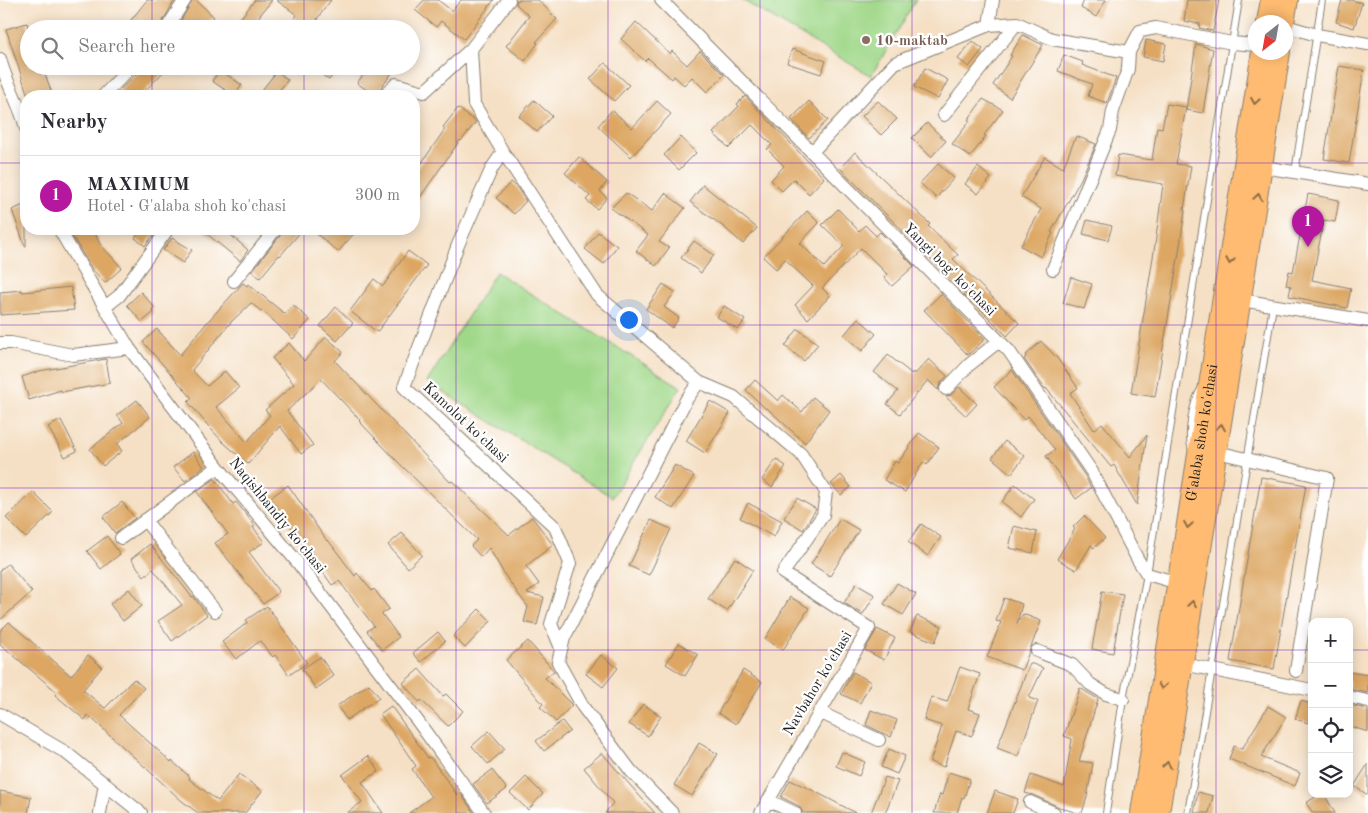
<!DOCTYPE html>
<meta charset="utf-8">
<style>
:root{--surface:#fff;--page:#f7f7f7;--text:#2b2b33;--muted:#7c7c81;--line:#e1e1e2;--accent:#b5179e}
body{margin:0;font-family:"Old Standard TT",serif;background:var(--page);color:var(--text)}
.controls{position:absolute;right:15px;bottom:15px;display:grid;overflow:hidden;border-radius:10px;box-shadow:0 2px 12px #0003}
.controls button{width:45px;height:45px;display:grid;place-items:center;padding:0;border:0;border-bottom:1px solid var(--line);background:var(--surface);color:var(--text);font:25px sans-serif}
.compass{position:absolute;left:1248px;top:15px;width:45px;height:45px;border-radius:50%;background:var(--surface);box-shadow:0 2px 12px #0003;rotate:211deg}
.you{position:absolute;left:628px;top:319px;width:18px;height:18px;margin:-12px;border:4px solid #fff;border-radius:50%;background:#1a73e8;box-shadow:0 0 0 8px #1a73e833}
.badge{display:grid;place-items:center;width:32px;height:32px;border-radius:50%;background:var(--accent);color:#fff;font-size:16px;font-weight:700}
.pin{position:absolute;translate:-50% -41px;filter:drop-shadow(0 1px 2px #0008)}
.pin::after{content:'';position:absolute;top:26px;width:18px;height:15px;background:inherit;clip-path:polygon(0 0,100% 0,50% 100%)}
.list{margin:0;padding:0;list-style:none}
h2{display:flex;justify-content:space-between;align-items:center;height:65px;margin:0;padding:0 20px;font-size:21px}
h2 small{font-size:16px;font-weight:400;color:var(--muted)}
.list li{display:grid;grid-template-columns:32px 1fr auto;gap:15px;align-items:center;box-sizing:border-box;height:80px;padding:0 20px;border-top:1px solid var(--line)}
.list b{display:block;font-size:19px;white-space:nowrap}
.list p{margin:0;font-size:16px;white-space:nowrap;color:var(--muted)}
.list em{font-size:16px;font-style:normal;color:var(--muted)}
.icon{flex:none;width:28px;height:28px;fill:none;stroke:currentColor;stroke-width:2;stroke-linecap:round;stroke-linejoin:round}
.map{position:relative;flex:none;width:1368px;height:813px;overflow:hidden}
.search{position:absolute;background:var(--surface);box-shadow:0 2px 12px #0003;left:20px;top:20px;width:400px;height:55px;display:flex;align-items:center;gap:12px;box-sizing:border-box;padding:0 18px;border-radius:28px;color:var(--muted);font-size:19px}
.panel{position:absolute;background:var(--surface);box-shadow:0 2px 12px #0003;left:20px;top:90px;width:400px;height:145px;border-radius:20px}
.map>svg:first-child{display:block}
</style>
<div class="map">
<svg width="1368" height="813" viewBox="0 0 1368 813">
<rect width="100%" height="100%" fill="#fff"/>
<filter id="ink" filterUnits="userSpaceOnUse"><feTurbulence type="fractalNoise" baseFrequency=".02" numOctaves="2"/><feDisplacementMap in="SourceGraphic" scale="10" xChannelSelector="R" yChannelSelector="G"/><feConvolveMatrix kernelMatrix="1 2 1 2 8 2 1 2 1" color-interpolation-filters="sRGB"/></filter>
<filter id="wash" filterUnits="userSpaceOnUse"><feTurbulence type="fractalNoise" baseFrequency=".0096" numOctaves="4" result="noise"/><feDisplacementMap in="SourceGraphic" scale="20" xChannelSelector="R" yChannelSelector="G"/><feGaussianBlur stdDeviation="1.12" result="paint"/><feColorMatrix in="noise" values="0 0 0 0 0 0 0 0 0 0 0 0 0 0 0 0 0 1.4 0 .05"/><feComposite in="paint" operator="in"/></filter>
<g filter="url(#wash)">
<rect width="100%" height="100%" fill="#f5e0c5"/>
<path fill="#a0d889" stroke="#5e7a52" d="M 742,0 L 916,0 L 871,76 Z
M 496,272 L 681,387 L 612,497 L 427,382 Z"/>
<g id="blocks">
<path fill="#dda763" d="M 147,0 L 175,0 L 158,29 L 124,29 Z
M 193,0 L 196,0 L 214,17 L 202,29 L 176,29 Z
M 255,0 L 272,0 L 249,29 L 232,29 Z
M 276,0 L 331,0 L 317,19 L 329,29 L 287,29 L 297,15 Z
M 424,0 L 438,0 L 452,11 L 461,0 L 494,0 L 464,39 L 441,21 L 436,27 L 415,10 Z
M 517,0 L 538,0 L 557,19 L 536,42 L 538,43 L 525,61 L 506,46 L 529,16 L 516,4 Z
M 1084,0 L 1106,0 L 1096,17 L 1081,8 Z
M 1187,0 L 1219,0 L 1213,31 L 1199,28 L 1200,24 L 1184,21 Z
M 1342,0 L 1351,0 L 1362,3 L 1354,28 L 1336,22 Z
M 636,22 L 670,54 L 672,51 L 687,65 L 700,51 L 724,75 L 707,92 L 692,77 L 684,85 L 674,76 L 672,79 L 648,58 L 645,61 L 621,39 Z
M 27,23 L 29,31 L 29,66 L 42,66 L 53,96 L 28,96 L 6,29 Z
M 1023,35 L 1043,45 L 1010,98 L 993,85 L 1012,56 L 1010,55 Z
M 1146,40 L 1166,44 L 1163,61 L 1143,57 Z
M 972,41 L 983,49 L 969,67 L 958,59 Z
M 1196,44 L 1213,49 L 1203,113 L 1186,110 Z
M 792,49 L 826,61 L 821,74 L 787,63 Z
M 1064,55 L 1083,62 L 1082,65 L 1116,78 L 1107,103 L 1088,96 L 1092,84 L 1058,71 Z
M 605,63 L 629,85 L 614,101 L 590,79 Z
M 105,66 L 120,66 L 114,73 Z
M 140,66 L 169,66 L 140,96 L 114,96 L 138,72 Z
M 310,66 L 340,66 L 329,80 Z
M 370,66 L 397,66 L 375,96 L 357,83 Z
M 1339,66 L 1364,70 L 1349,163 L 1324,159 Z
M 925,68 L 948,80 L 938,99 L 914,87 Z
M 220,70 L 242,85 L 234,96 L 212,81 Z
M 277,71 L 288,80 L 274,96 L 257,96 Z
M 745,96 L 824,178 L 809,194 L 794,179 L 782,191 L 771,180 L 784,166 L 767,149 L 772,145 L 752,125 L 729,148 L 713,133 L 739,106 L 737,104 Z
M 983,99 L 1003,110 L 984,135 L 986,136 L 970,157 L 952,144 L 970,121 L 968,120 Z
M 534,100 L 552,116 L 537,132 L 519,116 Z
M 657,101 L 671,114 L 631,157 L 598,126 L 612,110 L 632,128 Z
M 809,101 L 828,120 L 809,138 L 791,119 Z
M 878,101 L 897,119 L 881,135 L 862,116 Z
M 1167,104 L 1186,107 L 1176,164 L 1191,166 L 1184,210 L 1185,211 L 1179,252 L 1155,397 L 1131,393 L 1155,245 L 1163,184 L 1115,176 L 1118,155 L 1152,160 L 1157,127 L 1162,128 Z
M 458,108 L 476,122 L 461,141 L 460,140 L 414,206 L 414,174 L 445,129 L 443,127 Z
M 927,123 L 946,141 L 931,157 L 912,138 Z
M 1076,136 L 1096,144 L 1081,179 L 1051,232 L 1053,233 L 1041,257 L 1021,246 L 1041,209 L 1021,197 L 1045,157 L 1063,168 Z
M 681,137 L 696,153 L 679,170 L 664,155 Z
M 855,152 L 930,224 L 928,226 L 958,255 L 953,259 L 1019,323 L 1007,336 L 840,168 Z
M 579,157 L 607,182 L 600,191 L 607,198 L 597,209 L 586,200 L 590,196 L 565,173 Z
M 938,164 L 954,178 L 936,198 L 920,183 Z
M 978,167 L 991,178 L 978,194 L 965,184 Z
M 511,182 L 516,186 L 526,201 L 514,214 L 496,198 Z
M 703,185 L 757,228 L 743,244 L 725,228 L 690,202 Z
M 626,193 L 652,211 L 665,193 L 685,208 L 659,242 L 669,248 L 656,266 L 636,251 L 648,235 L 611,208 Z
M 1308,194 L 1339,200 L 1335,222 L 1324,220 L 1312,280 L 1351,288 L 1347,308 L 1289,296 L 1291,286 L 1286,285 L 1289,271 L 1293,272 Z
M 26,204 L 26,246 L 25,246 L 12,210 Z
M 838,209 L 859,231 L 865,225 L 876,236 L 880,232 L 914,266 L 892,286 L 884,277 L 887,274 L 861,248 L 822,288 L 830,296 L 808,319 L 795,305 L 813,286 L 785,259 L 776,269 L 763,257 L 807,211 L 819,223 L 800,243 L 824,267 L 844,246 L 822,225 Z
M 1087,220 L 1112,226 L 1108,240 L 1083,234 Z
M 68,229 L 93,229 L 100,244 L 122,268 L 105,283 L 92,269 Z
M 130,229 L 158,229 L 145,246 L 135,238 L 138,234 Z
M 201,229 L 224,229 L 248,250 L 240,261 Z
M 285,229 L 303,229 L 280,256 L 279,255 L 260,278 L 252,271 Z
M 311,229 L 358,229 L 338,252 Z
M 598,232 L 617,246 L 604,264 L 585,249 Z
M 172,238 L 192,250 L 183,263 L 163,250 Z
M 694,241 L 714,255 L 701,273 L 681,258 Z
M 408,251 L 427,265 L 377,332 L 350,311 L 374,279 L 383,286 Z
M 1071,277 L 1092,284 L 1084,309 L 1063,303 Z
M 243,283 L 247,286 L 248,284 L 285,314 L 293,305 L 310,320 L 293,339 L 263,311 L 262,312 L 251,303 L 231,322 L 192,370 L 207,386 L 225,371 L 239,388 L 216,407 L 247,442 L 270,415 L 265,410 L 294,384 L 272,358 L 289,343 L 304,361 L 326,337 L 343,352 L 335,361 L 450,482 L 452,481 L 509,535 L 532,517 L 553,545 L 526,566 L 539,584 L 527,593 L 544,597 L 537,625 L 524,622 L 528,607 L 506,577 L 489,548 L 481,557 L 471,546 L 477,540 L 395,459 L 359,421 L 360,420 L 321,379 L 287,411 L 313,445 L 301,454 L 280,426 L 248,464 L 223,442 L 210,428 L 188,402 L 192,398 L 143,342 L 157,329 L 180,355 L 210,319 Z
M 663,284 L 675,292 L 664,307 L 679,318 L 672,328 L 646,309 Z
M 71,287 L 74,310 L 0,315 L 0,292 L 22,290 L 22,292 Z
M 141,292 L 154,307 L 152,311 L 154,312 L 142,322 L 127,305 Z
M 941,294 L 985,339 L 968,355 L 924,310 Z
M 724,306 L 745,320 L 738,330 L 717,317 Z
M 336,307 L 353,323 L 337,341 L 320,326 Z
M 858,318 L 876,334 L 862,351 L 844,335 Z
M 798,329 L 818,344 L 804,361 L 785,346 Z
M 1041,341 L 1057,358 L 1078,388 L 1070,393 L 1094,430 L 1102,423 L 1130,457 L 1147,435 L 1137,505 L 1114,465 L 1111,467 L 1046,388 L 1045,389 L 1024,359 L 1026,357 L 1025,356 Z
M 888,355 L 912,374 L 913,372 L 915,374 L 929,359 L 947,376 L 940,384 L 938,390 L 928,380 L 900,414 L 887,404 L 898,391 L 874,372 Z
M 106,359 L 110,383 L 62,392 L 61,390 L 29,400 L 22,377 L 39,371 Z
M 1012,370 L 1085,476 L 1091,488 L 1076,499 L 1046,456 L 1055,450 L 1028,416 L 1024,420 L 994,387 Z
M 755,380 L 778,401 L 783,395 L 802,412 L 813,397 L 829,410 L 805,443 L 767,408 L 766,409 L 746,390 Z
M 959,387 L 977,404 L 966,416 L 946,397 L 951,395 Z
M 137,400 L 150,417 L 117,444 L 122,451 L 103,466 L 90,449 L 123,423 L 117,415 Z
M 710,401 L 730,413 L 705,453 L 686,441 Z
M 61,420 L 77,451 L 65,457 L 48,427 Z
M 919,433 L 939,447 L 927,465 L 923,462 L 905,492 L 884,480 L 895,461 L 898,463 Z
M 1005,441 L 1025,456 L 1011,474 L 992,458 Z
M 193,452 L 204,467 L 185,481 L 173,467 Z
M 776,459 L 786,466 L 772,487 L 762,480 Z
M 675,465 L 694,476 L 673,509 L 655,497 Z
M 841,475 L 851,487 L 841,495 L 831,484 Z
M 1261,477 L 1306,485 L 1274,669 L 1230,661 Z
M 215,479 L 233,504 L 236,502 L 245,513 L 255,526 L 253,527 L 264,542 L 249,552 L 279,592 L 263,604 L 215,543 L 228,534 L 197,492 Z
M 1015,484 L 1034,499 L 1021,517 L 1002,502 Z
M 288,485 L 327,541 L 328,540 L 355,576 L 357,573 L 372,591 L 374,589 L 389,609 L 382,614 L 399,637 L 382,650 L 367,631 L 374,626 L 339,581 L 332,585 L 270,498 Z
M 33,492 L 53,512 L 26,538 L 6,518 Z
M 797,498 L 816,509 L 803,530 L 784,518 Z
M 122,502 L 135,518 L 115,533 L 103,517 Z
M 748,503 L 782,521 L 774,537 L 740,518 Z
M 1084,516 L 1105,538 L 1094,548 L 1091,545 L 1076,570 L 1057,559 L 1075,529 L 1073,527 Z
M 840,519 L 859,530 L 830,576 L 811,564 Z
M 651,520 L 671,529 L 649,575 L 629,566 Z
M 921,524 L 941,537 L 928,556 L 908,542 Z
M 1014,526 L 1037,532 L 1033,553 L 1009,548 Z
M 402,533 L 422,555 L 408,568 L 388,545 Z
M 107,536 L 120,554 L 101,569 L 87,551 Z
M 150,544 L 192,597 L 193,596 L 207,615 L 172,641 L 158,621 L 182,605 L 153,569 L 144,576 L 131,559 Z
M 735,558 L 753,570 L 727,611 L 708,599 Z
M 8,564 L 32,592 L 0,620 L 0,570 Z
M 897,583 L 916,594 L 903,615 L 884,604 Z
M 856,584 L 875,595 L 863,614 L 844,603 Z
M 129,589 L 142,606 L 123,621 L 110,604 Z
M 1102,591 L 1123,594 L 1113,653 L 1092,649 Z
M 790,597 L 809,608 L 783,650 L 765,639 Z
M 1004,598 L 1022,604 L 1017,624 L 1023,614 L 1041,621 L 1022,670 L 987,657 L 1001,622 L 996,621 Z
M 267,606 L 307,663 L 289,675 L 275,655 L 273,657 L 260,641 L 236,659 L 222,642 L 247,623 L 246,620 Z
M 479,609 L 491,621 L 465,648 L 453,636 Z
M 917,616 L 942,626 L 935,642 L 910,632 Z
M 9,622 L 71,676 L 88,655 L 102,667 L 83,690 L 105,708 L 134,679 L 144,688 L 119,715 L 171,762 L 172,761 L 190,777 L 189,779 L 218,801 L 239,774 L 262,791 L 245,813 L 198,813 L 182,801 L 88,715 L 85,720 L 55,695 L 57,692 L 0,644 L 0,631 Z
M 877,629 L 895,638 L 884,660 L 865,650 Z
M 438,632 L 445,641 L 421,662 L 413,653 Z
M 528,641 L 554,671 L 545,678 L 572,705 L 556,722 L 540,707 L 543,704 L 506,660 Z
M 679,643 L 698,655 L 685,676 L 666,664 Z
M 601,655 L 618,668 L 603,687 L 586,674 Z
M 320,657 L 334,676 L 316,689 L 302,669 Z
M 1030,663 L 1043,668 L 1029,698 L 1038,701 L 1018,756 L 997,748 Z
M 960,667 L 980,674 L 968,709 L 980,713 L 972,736 L 956,731 L 944,767 L 930,762 L 942,726 L 924,720 L 931,697 L 947,702 Z
M 419,669 L 443,696 L 446,694 L 463,711 L 448,726 L 421,700 L 419,702 L 403,683 Z
M 743,670 L 762,682 L 736,724 L 718,713 Z
M 853,672 L 871,682 L 860,703 L 841,694 Z
M 1349,672 L 1368,675 L 1368,693 L 1349,689 Z
M 369,684 L 379,697 L 347,720 L 337,706 Z
M 1080,688 L 1098,699 L 1079,761 L 1093,763 L 1087,797 L 1082,813 L 1077,813 L 1059,807 L 1033,795 L 1025,793 L 1031,775 L 1064,787 L 1072,739 L 1064,736 Z
M 1301,701 L 1312,704 L 1312,724 L 1295,719 Z
M 643,704 L 661,716 L 648,736 L 629,724 Z
M 1349,705 L 1368,709 L 1368,732 L 1349,726 Z
M 391,706 L 428,758 L 430,757 L 457,795 L 460,793 L 474,813 L 409,813 L 431,797 L 412,769 L 416,766 L 380,714 Z
M 1268,706 L 1286,717 L 1261,757 L 1300,773 L 1295,786 L 1229,759 L 1234,746 L 1242,749 Z
M 871,710 L 897,720 L 891,737 L 866,725 Z
M 562,721 L 570,731 L 544,751 L 536,741 Z
M 489,731 L 505,749 L 488,764 L 472,746 Z
M 699,743 L 718,754 L 692,796 L 674,785 Z
M 889,749 L 905,756 L 897,774 L 881,767 Z
M 842,752 L 865,762 L 859,776 L 836,766 Z
M 602,753 L 637,793 L 655,813 L 605,813 L 613,803 L 584,768 Z
M 368,756 L 379,771 L 362,782 L 383,813 L 347,813 L 362,802 L 342,775 Z
M 1368,764 L 1368,795 L 1354,786 Z
M 492,770 L 507,789 L 487,803 L 473,784 Z
M 949,772 L 970,779 L 964,798 L 962,797 L 957,813 L 934,813 L 940,794 L 942,795 Z
M 526,777 L 543,794 L 528,810 L 510,793 Z
M 885,777 L 898,781 L 885,813 L 871,813 Z
M 790,780 L 812,790 L 856,813 L 803,813 L 799,806 L 781,797 Z
M 0,791 L 31,797 L 28,813 L 0,813 Z
M 995,791 L 1018,799 L 1013,813 L 987,813 Z
M 1198,792 L 1213,796 L 1209,813 L 1194,813 Z
M 1320,794 L 1324,794 L 1335,813 L 1313,813 L 1306,803 Z"/>
</g>
</g>
<g filter="url(#ink)">
<use href="#blocks" fill-opacity="0" stroke="#887e70" stroke-width="1"/>
<g fill="none" stroke-linecap="round" stroke-linejoin="round">
<defs>
<path id="service" d="M 1295,172 L 1322,0
M 1192,451 C 1187,434 1192,404 1201,389
M 1106,813 L 1123,699 L 1147,574 L 1239,0
M 1188,813 L 1273,306"/>
<path id="minor" d="M 661,0 L 1009,351 L 1092,472 L 1138,560 L 1147,574 L 1178,583
M 989,25 L 993,0
M 1286,26 L 1317,35 L 1368,44
M 166,29 L 185,0
M 471,49 L 474,104 L 503,152 L 597,295 L 699,382 L 734,397 L 801,454 L 826,492 L 823,515 L 783,573 L 869,628 L 761,813
M 0,59 C 6,83 20,104 26,128
M 103,96 L 132,66
M 384,96 L 396,84 L 424,92 L 471,49 L 509,0
M 944,115 L 1017,23
M 503,152 L 492,168 L 458,245 L 404,387 L 555,527 L 570,563 L 551,624 L 561,648
M 812,152 L 895,63 L 989,25 L 1017,23 L 1052,39 L 1129,52 L 1140,31 L 1156,28 L 1232,43 L 1256,45
M 1263,167 L 1368,184
M 59,229 L 129,348 L 218,467 L 298,563 L 419,723 L 484,813
M 1053,269 L 1110,130 L 1113,111 L 1128,69 L 1129,52
M 234,281 L 276,229
M 1241,300 L 1368,321
M 105,307 L 119,296 L 168,229
M 0,343 L 11,343 L 73,355 L 129,348
M 946,389 L 969,365 L 999,341
M 1217,452 L 1327,478 L 1296,671
M 145,520 L 215,611
M 121,538 L 218,467
M 1037,651 L 1072,665 L 1090,684 L 1106,694 L 1123,699
M 1183,664 L 1312,690
M 1349,697 L 1368,701
M 819,712 L 879,740
M 0,714 L 65,752 L 141,813
M 768,800 L 795,813
M 1030,802 L 1054,813
M 100,813 L 105,783
M 672,813 L 631,771 L 583,707 L 558,662 L 564,638 L 686,400 L 699,382"/>
<g id="primary">
<path d="M 1267,22 L 1271,0"/>
<path d="M 1284,22 L 1288,0"/>
<path id="s1" d="M 1141,813 L 1262,52"/>
<path d="M 1159,813 L 1280,52"/>
</g>
</defs>
<use href="#service" stroke="#887e70" stroke-width="8"/>
<use href="#minor" stroke="#887e70" stroke-width="14"/>
<use href="#primary" stroke="#887e70" stroke-width="22"/>
<use href="#service" stroke="#fff" stroke-width="6"/>
<use href="#minor" stroke="#fff" stroke-width="12"/>
<use href="#primary" stroke="#febb71" stroke-width="20"/>
</g>
<defs><path id="oneway-chevron" d="M-2-3.5L2.5 0L-2 3.5" fill="none" stroke-width="1.6" stroke-linecap="round" stroke-linejoin="round" transform="scale(1.25)"/></defs>
<g stroke="#8d6c46">
<use href="#oneway-chevron" transform="translate(1255 101) rotate(99)"/>
<use href="#oneway-chevron" transform="translate(1258 197) rotate(-81)"/>
<use href="#oneway-chevron" transform="translate(1230 261) rotate(99)"/>
<use href="#oneway-chevron" transform="translate(1221 427) rotate(-81)"/>
<use href="#oneway-chevron" transform="translate(1188 525) rotate(99)"/>
<use href="#oneway-chevron" transform="translate(1192 604) rotate(-81)"/>
<use href="#oneway-chevron" transform="translate(1162 686) rotate(99)"/>
<use href="#oneway-chevron" transform="translate(1167 765) rotate(-81)"/>
</g>
</g>
<path fill="none" stroke="#7b2cbf" stroke-width="1" stroke-opacity="0.55" d="M 152,0 L 152,29M 304,0 L 304,29M 456,0 L 456,813M 608,0 L 608,813M 760,0 L 760,813M 912,0 L 912,813M 1064,0 L 1064,813M 1216,0 L 1216,813M 152,66 L 152,96M 304,66 L 304,96M 0,163 L 26,163M 414,163 L 1368,163M 152,229 L 152,813M 304,229 L 304,813M 0,325 L 1368,325M 0,488 L 1368,488M 0,650 L 1312,650M 1349,650 L 1368,650"/>
<circle fill="#8d6e63" stroke="#fff" stroke-width="2" cx="866" cy="40" r="5"/>
<g text-anchor="middle" stroke-width="4.5" stroke-linejoin="round" paint-order="stroke">
<g font-size="15" font-weight="bold" fill="#785e54" stroke="#fff" text-anchor="start">
<text x="876" y="45">10-maktab</text>
</g>
<g font-size="15" fill="#1c1c1c" stroke="#fff">
<text transform="translate(950 269) rotate(45)" y="5">Yangi bog' ko'chasi</text>
<text transform="translate(466 422) rotate(43)" y="5">Kamolot ko'chasi</text>
<text dy="5" stroke="none"><textPath href="#s1" startOffset="385">G'alaba shoh ko'chasi</textPath></text>
<text transform="translate(278 515) rotate(51)" y="5">Naqishbandiy ko'chasi</text>
<text transform="translate(817 683) rotate(-59)" y="5">Navbahor ko'chasi</text>
</g>
</g>
</svg>
<div class="controls">
<button>+</button>
<button>−</button>
<button><svg class="icon" aria-label="locate" viewBox="0 0 24 24"><circle cx="12" cy="12" r="6"/><path d="M12 2v4M12 18v4M2 12h4M18 12h4"/></svg></button>
<button><svg class="icon" aria-label="layers" viewBox="0 0 24 24"><path d="M12 4l9 5-9 5-9-5zM3 14l9 5 9-5"/></svg></button>
</div>
<svg class="compass" viewBox="-18 -18 36 36"><path d="M0-13l5 13h-10z" fill="#e53935"/><path d="M0 13l5-13h-10z" fill="#7c7c81"/></svg>
<div class="you"></div>
<div class="pin badge" style="left:1308px;top:247px">1</div>
<div class="search"><svg class="icon" aria-label="search" viewBox="0 0 24 24"><circle cx="10" cy="10" r="6"/><path d="M15 15l6 6"/></svg>Search here</div>
<section class="panel">
<h2>Nearby<small></small></h2>
<ul class="list">
<li><span class="badge">1</span><div><b>MAXIMUM</b><p>Hotel · G'alaba shoh ko'chasi</p></div><em>300 m</em></li>
</ul>
</section>
</div>
